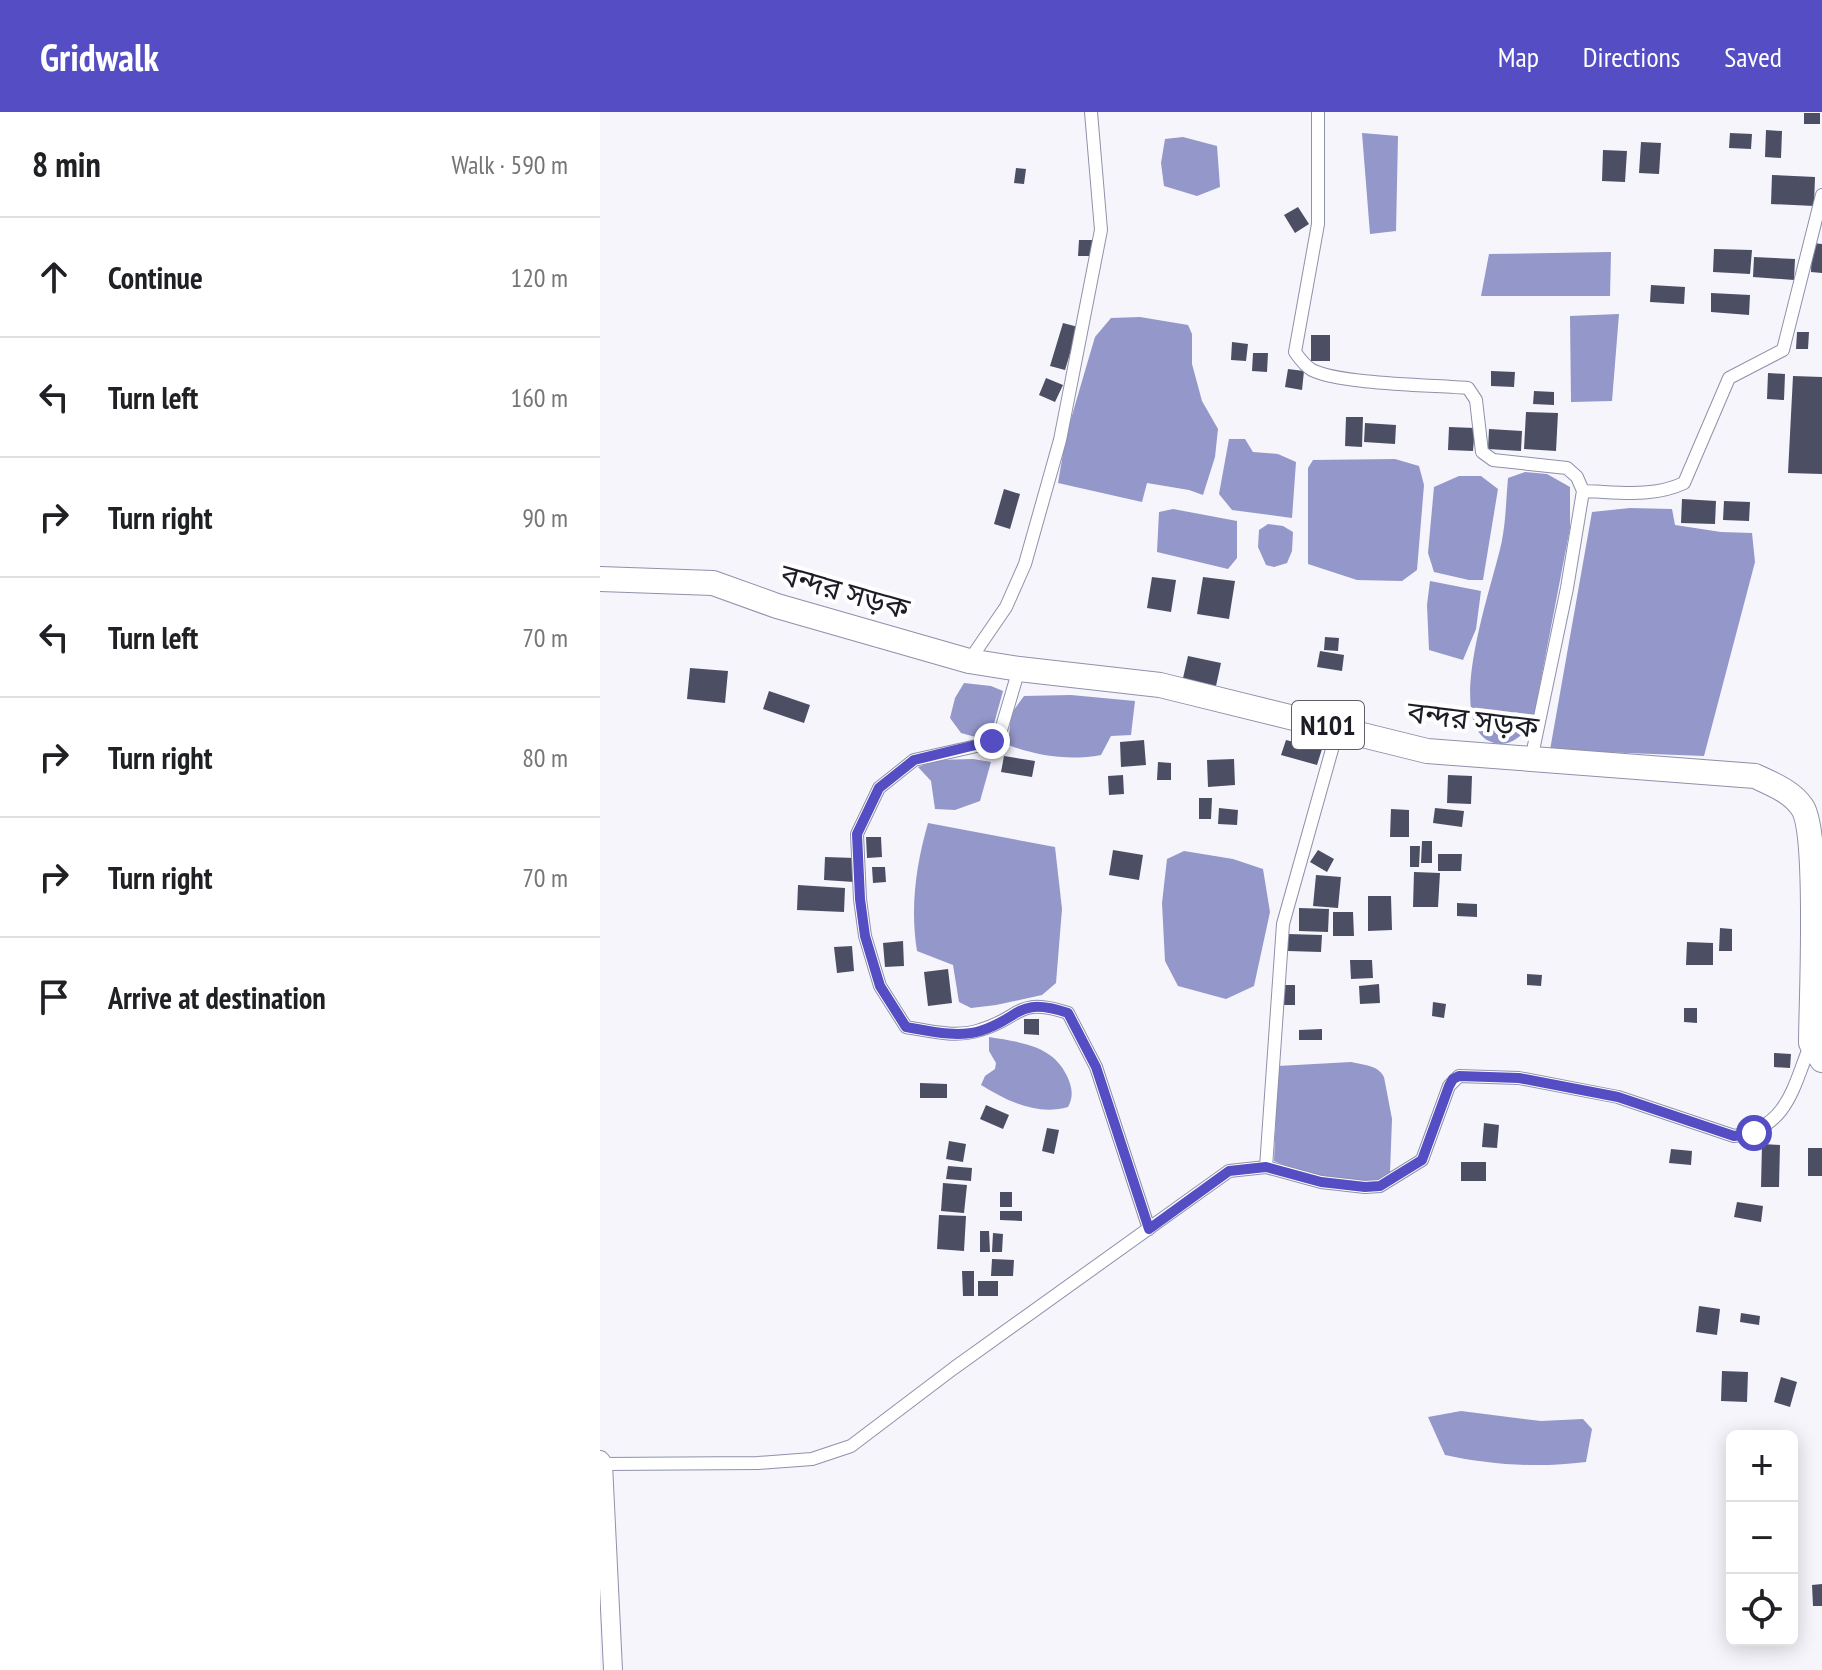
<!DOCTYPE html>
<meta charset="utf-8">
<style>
:root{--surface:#fff;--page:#f2f2f2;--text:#202124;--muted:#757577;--line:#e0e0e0;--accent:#554dc4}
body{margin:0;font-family:"PT Sans Narrow","Noto Sans Bengali",sans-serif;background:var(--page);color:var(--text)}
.controls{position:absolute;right:24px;bottom:24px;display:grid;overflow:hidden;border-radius:12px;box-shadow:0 4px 20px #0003}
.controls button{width:72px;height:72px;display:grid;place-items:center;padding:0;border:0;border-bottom:2px solid var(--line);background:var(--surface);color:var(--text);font:40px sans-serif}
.stop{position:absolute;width:24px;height:24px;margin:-18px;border:6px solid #554dc4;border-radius:50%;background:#fff}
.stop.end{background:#554dc4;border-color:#fff;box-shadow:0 2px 8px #0008}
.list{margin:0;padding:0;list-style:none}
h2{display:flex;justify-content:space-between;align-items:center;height:104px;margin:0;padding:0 32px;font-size:34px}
h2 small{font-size:26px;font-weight:400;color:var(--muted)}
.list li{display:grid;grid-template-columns:52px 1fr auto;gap:24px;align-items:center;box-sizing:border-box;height:120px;padding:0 32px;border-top:2px solid var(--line)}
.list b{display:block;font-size:30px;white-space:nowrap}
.list em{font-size:26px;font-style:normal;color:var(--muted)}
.icon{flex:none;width:44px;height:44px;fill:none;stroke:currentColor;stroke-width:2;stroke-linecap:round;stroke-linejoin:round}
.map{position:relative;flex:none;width:1222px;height:1558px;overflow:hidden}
header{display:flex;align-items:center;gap:48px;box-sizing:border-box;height:112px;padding:0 40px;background:var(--accent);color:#fff}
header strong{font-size:38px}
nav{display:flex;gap:44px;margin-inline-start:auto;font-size:28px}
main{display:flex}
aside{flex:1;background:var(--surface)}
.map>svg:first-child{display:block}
</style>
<header>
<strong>Gridwalk</strong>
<nav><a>Map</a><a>Directions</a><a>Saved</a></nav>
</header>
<main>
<aside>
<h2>8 min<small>Walk · 590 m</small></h2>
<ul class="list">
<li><svg class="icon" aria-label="ahead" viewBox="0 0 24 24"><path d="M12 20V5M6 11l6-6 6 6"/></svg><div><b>Continue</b></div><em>120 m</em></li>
<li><svg class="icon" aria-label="left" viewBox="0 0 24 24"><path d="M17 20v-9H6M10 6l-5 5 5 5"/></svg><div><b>Turn left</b></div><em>160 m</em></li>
<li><svg class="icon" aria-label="right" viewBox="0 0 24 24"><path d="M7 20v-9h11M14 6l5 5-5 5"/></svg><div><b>Turn right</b></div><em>90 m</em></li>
<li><svg class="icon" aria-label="left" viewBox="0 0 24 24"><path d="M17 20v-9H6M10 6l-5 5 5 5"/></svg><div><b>Turn left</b></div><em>70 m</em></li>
<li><svg class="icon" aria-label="right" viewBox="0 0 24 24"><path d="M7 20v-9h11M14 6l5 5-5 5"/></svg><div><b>Turn right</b></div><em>80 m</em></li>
<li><svg class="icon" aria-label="right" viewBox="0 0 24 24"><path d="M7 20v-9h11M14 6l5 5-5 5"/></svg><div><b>Turn right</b></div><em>70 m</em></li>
<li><svg class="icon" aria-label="arrive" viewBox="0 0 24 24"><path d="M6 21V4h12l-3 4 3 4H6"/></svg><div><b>Arrive at destination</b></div></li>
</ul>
</aside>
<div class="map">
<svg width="1222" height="1558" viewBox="0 0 1222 1558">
<rect width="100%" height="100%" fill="#f5f5fb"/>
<path fill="#9397c9" d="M 762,21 L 798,24 L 796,119 L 770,122 Z
M 583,25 L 617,34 L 620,75 L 597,84 L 564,74 L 561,51 L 565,27 Z
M 1011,140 L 1010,184 L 881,184 L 889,142 Z
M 1019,202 L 1012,289 L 971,290 L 970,204 Z
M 540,205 L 588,213 L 592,222 L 592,252 L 602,289 L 618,317 L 615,345 L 603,383 L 589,378 L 547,371 L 542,390 L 458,371 L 466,324 L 487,252 L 495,225 L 511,206 Z
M 629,327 L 645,327 L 653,340 L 678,342 L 696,350 L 692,406 L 632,398 L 619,382 Z
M 795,347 L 819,354 L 824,373 L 817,458 L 802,469 L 757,468 L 708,452 L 708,356 L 713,348 Z
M 925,360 L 947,362 L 970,375 L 970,416 L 932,614 C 919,625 907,638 889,629 C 843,606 895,467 902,428 C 906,408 906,387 908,366 Z
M 859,364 L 881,364 L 898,377 L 883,468 L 869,468 L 834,460 L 828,441 L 834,375 Z
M 1030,396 L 1072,397 L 1075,413 L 1121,420 L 1152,421 L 1155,450 L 1104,644 L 950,638 L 992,400 Z
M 573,397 L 637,409 L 637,446 L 628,457 L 557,440 L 559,400 Z
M 668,412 L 683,414 L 693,420 L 692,439 L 687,451 L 674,455 L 666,453 L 658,435 L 659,418 Z
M 830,469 L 881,479 L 876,517 L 863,548 L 829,538 L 827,493 Z
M 364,571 L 391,574 L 403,579 L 392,619 L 379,626 L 361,621 L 350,606 L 355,586 Z
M 471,583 L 535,589 L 531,623 L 511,624 L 501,643 C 469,649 438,644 408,633 L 411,602 L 424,584 Z
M 373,647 L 391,650 L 380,689 L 355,698 L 335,697 L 331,669 L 318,655 L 337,648 Z
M 328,711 L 455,735 L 462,797 L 456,871 L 442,883 L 396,893 L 371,896 L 359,890 L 353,853 L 317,839 C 310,795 316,753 328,711 Z
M 584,739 L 633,747 L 663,757 L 670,800 L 654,874 L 626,887 L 578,874 L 565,849 L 562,791 L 567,747 Z
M 389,925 C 419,930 453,933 467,964 C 472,975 474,984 468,995 C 437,1004 407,989 381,973 L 385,964 L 395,957 L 396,951 L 389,939 Z
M 751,950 C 764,953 778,953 784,965 L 792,1007 L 790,1061 C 771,1085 698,1059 674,1049 L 678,954 Z
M 861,1299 L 941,1309 L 983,1307 L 992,1317 L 986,1350 C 939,1356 891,1353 845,1343 L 828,1305 Z"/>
<path fill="#4c4e64" d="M 1204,1 L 1220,1 L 1220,12 L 1204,12 Z
M 1166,18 L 1182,19 L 1181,46 L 1165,45 Z
M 1130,21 L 1152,22 L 1151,37 L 1129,36 Z
M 1041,30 L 1061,31 L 1059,62 L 1039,61 Z
M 1003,38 L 1027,39 L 1025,70 L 1002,69 Z
M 416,56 L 426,57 L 424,72 L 414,71 Z
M 1172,63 L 1215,65 L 1214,94 L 1171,92 Z
M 698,95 L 709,112 L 695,121 L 684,103 Z
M 479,128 L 493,128 L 492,144 L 478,144 Z
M 1212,131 L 1222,132 L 1222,161 L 1211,160 Z
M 1114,137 L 1152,138 L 1150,162 L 1113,160 Z
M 1154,145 L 1195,147 L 1194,168 L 1153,165 Z
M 1051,173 L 1085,175 L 1084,192 L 1050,190 Z
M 1111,181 L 1150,183 L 1149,203 L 1111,200 Z
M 463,211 L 478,215 L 465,258 L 450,254 Z
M 1197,220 L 1209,220 L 1208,237 L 1196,237 Z
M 711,223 L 730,223 L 730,249 L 711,249 Z
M 632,230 L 648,232 L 646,249 L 631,248 Z
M 653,241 L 668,241 L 667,260 L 652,259 Z
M 688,257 L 704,259 L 702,278 L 685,275 Z
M 891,259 L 915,260 L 914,275 L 891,274 Z
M 1168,261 L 1185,262 L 1184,288 L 1167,287 Z
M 1193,264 L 1222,265 L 1222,362 L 1188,361 Z
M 446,266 L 463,273 L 455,290 L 439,283 Z
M 934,279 L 954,280 L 954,293 L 933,292 Z
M 926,300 L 958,301 L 956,339 L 924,337 Z
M 746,305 L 763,305 L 762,335 L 745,334 Z
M 765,311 L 796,313 L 795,332 L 764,330 Z
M 849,315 L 875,316 L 873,339 L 848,338 Z
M 889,317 L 922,319 L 921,339 L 888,337 Z
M 404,377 L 420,382 L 410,417 L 394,412 Z
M 1082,387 L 1116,389 L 1115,412 L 1081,411 Z
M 1124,389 L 1150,390 L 1149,409 L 1123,408 Z
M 552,465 L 576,468 L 571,500 L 547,496 Z
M 603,465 L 635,469 L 629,507 L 597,502 Z
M 725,525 L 739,526 L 738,539 L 724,538 Z
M 720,539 L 744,543 L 742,559 L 717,555 Z
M 588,544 L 621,551 L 616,574 L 583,566 Z
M 90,556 L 128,559 L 125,591 L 87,587 Z
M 169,579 L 210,593 L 204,611 L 163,597 Z
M 544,628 L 546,653 L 521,655 L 520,630 Z
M 686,628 L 722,637 L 717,653 L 681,643 Z
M 404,644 L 435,649 L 432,665 L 401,660 Z
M 634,647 L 635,673 L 608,675 L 607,648 Z
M 558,650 L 571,651 L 571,668 L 557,668 Z
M 523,663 L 524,682 L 509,683 L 508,664 Z
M 848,663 L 872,664 L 871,692 L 847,691 Z
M 599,686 L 612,686 L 611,707 L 599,707 Z
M 619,696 L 638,698 L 637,713 L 618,712 Z
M 835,696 L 864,699 L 862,715 L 833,711 Z
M 791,697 L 809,698 L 809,725 L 790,725 Z
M 266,725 L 281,725 L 282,745 L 267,746 Z
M 822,729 L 832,729 L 832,751 L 821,751 Z
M 810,734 L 820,734 L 819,755 L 810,755 Z
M 513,738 L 543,743 L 539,768 L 509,763 Z
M 718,738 L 734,747 L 727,760 L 710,750 Z
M 838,742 L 862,742 L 861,759 L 838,759 Z
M 225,745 L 255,746 L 254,770 L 224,768 Z
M 272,755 L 285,755 L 286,770 L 273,771 Z
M 814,760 L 840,761 L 838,795 L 813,795 Z
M 716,763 L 741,765 L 738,796 L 713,794 Z
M 198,773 L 245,776 L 244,800 L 197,798 Z
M 768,784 L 791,784 L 792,818 L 768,819 Z
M 857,791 L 877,792 L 877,805 L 857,804 Z
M 699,796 L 729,797 L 728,820 L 699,819 Z
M 733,800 L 753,800 L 754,824 L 733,824 Z
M 1120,816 L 1132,817 L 1132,839 L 1119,839 Z
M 688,822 L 722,823 L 721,840 L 688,839 Z
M 303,829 L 304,854 L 285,855 L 283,831 Z
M 1087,830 L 1113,831 L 1113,853 L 1086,853 Z
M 252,834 L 254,859 L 237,861 L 234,835 Z
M 750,848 L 772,848 L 773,866 L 751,867 Z
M 348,857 L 352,891 L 328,894 L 324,860 Z
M 927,862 L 942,863 L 941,874 L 927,873 Z
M 779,872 L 780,891 L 760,892 L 759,874 Z
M 683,873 L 695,873 L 695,893 L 683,893 Z
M 833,890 L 846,892 L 844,906 L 832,904 Z
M 1084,896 L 1097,896 L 1097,911 L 1084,910 Z
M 424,907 L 439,907 L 439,923 L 424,922 Z
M 722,917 L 722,928 L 699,928 L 699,918 Z
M 1174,941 L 1191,942 L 1190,956 L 1174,955 Z
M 320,971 L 347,972 L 347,986 L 320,986 Z
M 386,993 L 409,1003 L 403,1017 L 380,1007 Z
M 884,1011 L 899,1013 L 897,1036 L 882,1035 Z
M 447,1016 L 459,1018 L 454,1042 L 442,1039 Z
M 349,1029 L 366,1032 L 363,1050 L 346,1047 Z
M 1162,1032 L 1180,1033 L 1179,1075 L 1161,1075 Z
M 1208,1036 L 1222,1036 L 1222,1064 L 1208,1064 Z
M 1071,1037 L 1092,1039 L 1091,1053 L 1069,1051 Z
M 861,1050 L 886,1050 L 886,1069 L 861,1069 Z
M 348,1054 L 372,1056 L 371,1069 L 346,1067 Z
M 343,1071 L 367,1073 L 364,1101 L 341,1099 Z
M 400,1080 L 412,1080 L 412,1095 L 400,1095 Z
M 1137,1090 L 1163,1094 L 1161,1110 L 1134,1105 Z
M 400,1099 L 422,1099 L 422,1109 L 400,1108 Z
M 339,1103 L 366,1104 L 364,1139 L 337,1137 Z
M 380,1119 L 389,1119 L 390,1140 L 380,1140 Z
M 393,1121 L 403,1122 L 402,1140 L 392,1140 Z
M 392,1147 L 414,1148 L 413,1164 L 391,1164 Z
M 362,1159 L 374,1159 L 374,1184 L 363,1184 Z
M 378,1169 L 398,1169 L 398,1184 L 378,1184 Z
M 1099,1194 L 1120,1197 L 1117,1223 L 1096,1220 Z
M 1141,1201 L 1160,1204 L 1159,1213 L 1140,1210 Z
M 1122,1259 L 1148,1260 L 1147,1290 L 1121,1289 Z
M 1181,1265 L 1197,1270 L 1190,1295 L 1174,1290 Z
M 1222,1472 L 1222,1494 L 1213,1494 L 1212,1473 Z"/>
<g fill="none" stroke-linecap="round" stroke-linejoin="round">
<defs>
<path id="street" d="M 718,0 L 718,112 L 695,240 C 700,247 704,253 712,258 C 739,272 833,273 868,276 L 876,288 L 882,340 L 893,348 L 967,356 L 977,365 L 983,379
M 369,549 L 406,495 L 425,452 L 460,328 L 501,118 L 491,0
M 419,557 L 399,625 L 381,633 L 314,648 L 279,676 L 257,722 L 260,787 L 265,824 L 280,874 L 306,915 C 329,919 357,926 380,918 C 422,906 416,884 468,901 L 496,955 L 549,1117
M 931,648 L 967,476 L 983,379 C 1018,380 1052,386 1084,371 L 1129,266 L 1183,238 L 1222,83
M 666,1055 L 721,1070 L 765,1075 L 780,1074 L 822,1048 L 849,974 L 859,964 L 919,966 L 1018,985 L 1134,1024 C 1188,1016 1193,975 1211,931
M 3,1352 L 158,1351 L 212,1347 L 251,1334 L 354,1256 L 629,1059 L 666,1055 L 683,812 L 738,616"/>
<path id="secondary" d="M 0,1348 L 3,1352 L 13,1558"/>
<path id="highway" d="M 0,467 L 113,471 L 177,494 L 369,549 L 419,557 L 560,573 L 827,639 L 1155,664 C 1172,672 1191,679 1202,695 C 1220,720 1211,890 1211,931 L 1222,948"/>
</defs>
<use href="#street" stroke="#8e91aa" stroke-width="14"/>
<use href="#secondary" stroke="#8e91aa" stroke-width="20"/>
<use href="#highway" stroke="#8e91aa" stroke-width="26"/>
<use href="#street" stroke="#fff" stroke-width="12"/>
<use href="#secondary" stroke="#fff" stroke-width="18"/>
<use href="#highway" stroke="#fff" stroke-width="24"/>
</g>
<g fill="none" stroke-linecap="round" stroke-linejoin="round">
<path stroke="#554dc4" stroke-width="10" d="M 392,629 L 314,648 L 279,676 L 257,722 L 260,787 L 265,824 L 280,874 L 306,915 C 329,919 357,926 380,919 C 422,906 416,884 468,901 L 496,955 L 549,1117 L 629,1059 L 666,1055 L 721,1070 L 765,1075 L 780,1074 L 822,1048 L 849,974 L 853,967 L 859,964 L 919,966 L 1018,985 L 1134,1024 L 1154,1021"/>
</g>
<g text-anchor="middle" stroke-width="8" stroke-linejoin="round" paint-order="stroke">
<rect fill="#fff" stroke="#5f6067" stroke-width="2" x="692" y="589" width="72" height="48" rx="6"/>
<g font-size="28" font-weight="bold" fill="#1b1c26">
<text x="728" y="623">N101</text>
</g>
<g font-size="30" fill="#1b1c26" stroke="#fff">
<text transform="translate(245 480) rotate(16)" y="10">বন্দর সড়ক</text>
<text transform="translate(873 608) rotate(7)" y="10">বন্দর সড়ক</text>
</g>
</g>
</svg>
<div class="controls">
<button>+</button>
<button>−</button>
<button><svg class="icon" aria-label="locate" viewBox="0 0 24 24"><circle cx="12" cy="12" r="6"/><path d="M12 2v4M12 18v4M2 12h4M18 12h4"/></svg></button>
</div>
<div class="stop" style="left:1154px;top:1021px"></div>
<div class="stop end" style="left:392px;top:629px"></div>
</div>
</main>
